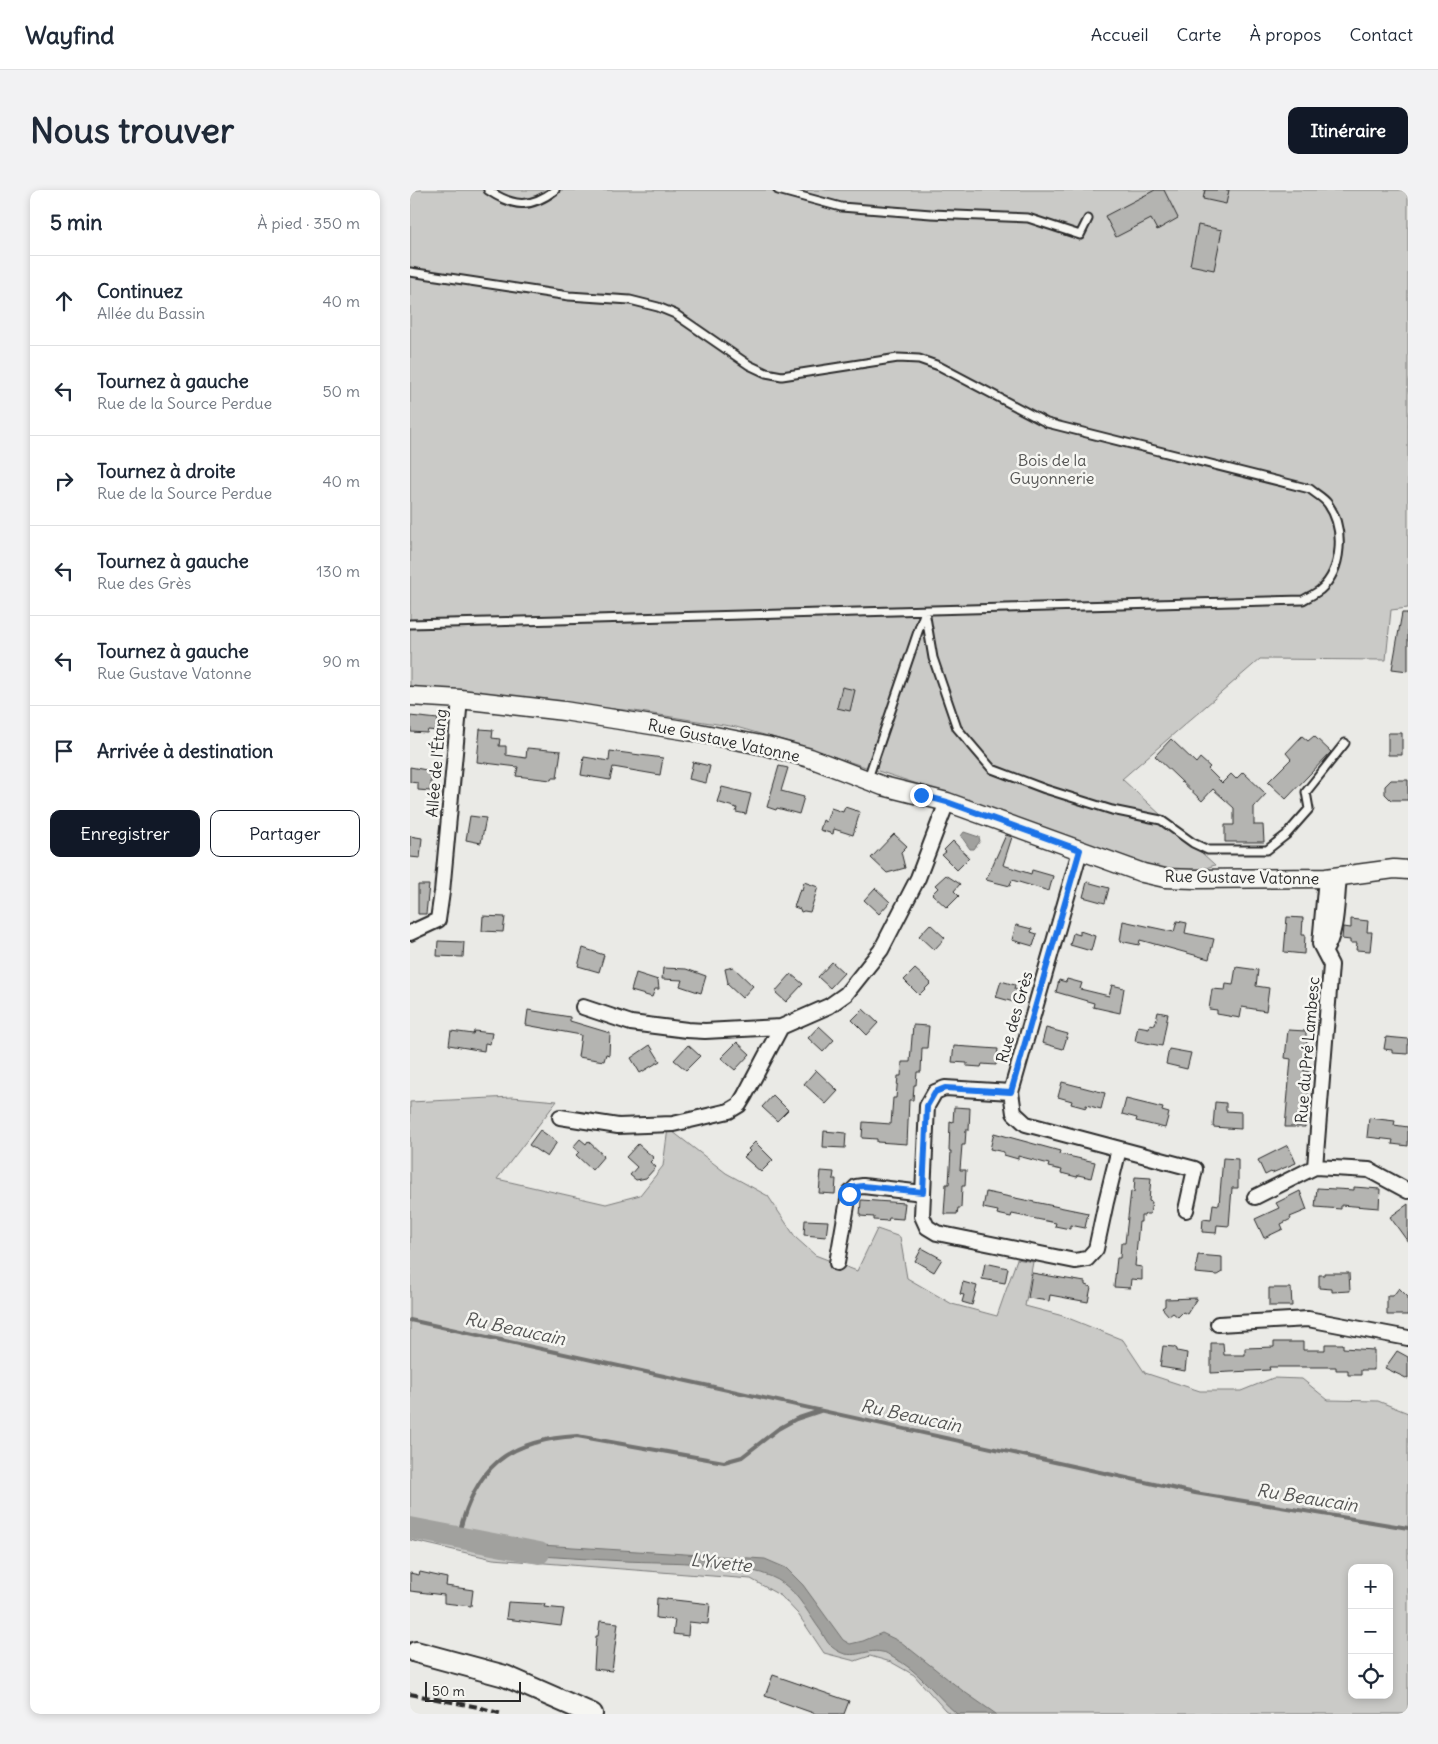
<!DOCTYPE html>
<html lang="fr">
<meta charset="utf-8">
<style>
:root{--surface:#fff;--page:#f2f2f3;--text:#1f2937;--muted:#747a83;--line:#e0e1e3;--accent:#111827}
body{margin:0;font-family:Delius,sans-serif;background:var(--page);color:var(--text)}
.controls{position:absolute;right:15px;bottom:15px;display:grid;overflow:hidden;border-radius:10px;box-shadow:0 2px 8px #0003}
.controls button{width:45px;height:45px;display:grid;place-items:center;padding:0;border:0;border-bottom:1px solid var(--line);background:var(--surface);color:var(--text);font:25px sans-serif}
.scale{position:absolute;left:15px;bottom:12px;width:96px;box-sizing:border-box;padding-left:5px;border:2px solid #2b2b2b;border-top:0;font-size:14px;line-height:18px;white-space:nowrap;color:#2b2b2b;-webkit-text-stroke:4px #f6f6f2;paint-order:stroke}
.stop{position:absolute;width:15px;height:15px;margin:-11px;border:4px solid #1a73e8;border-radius:50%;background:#fff}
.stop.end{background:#1a73e8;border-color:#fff;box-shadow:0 1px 5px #0008}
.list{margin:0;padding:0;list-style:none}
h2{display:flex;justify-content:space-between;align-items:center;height:65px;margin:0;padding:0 20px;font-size:21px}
h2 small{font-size:16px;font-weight:400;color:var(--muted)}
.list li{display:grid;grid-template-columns:32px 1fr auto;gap:15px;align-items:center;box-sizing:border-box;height:90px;padding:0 20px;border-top:1px solid var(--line)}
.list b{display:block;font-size:19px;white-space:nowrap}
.list p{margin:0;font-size:16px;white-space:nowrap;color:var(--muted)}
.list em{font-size:16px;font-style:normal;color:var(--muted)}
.actions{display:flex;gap:10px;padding:15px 20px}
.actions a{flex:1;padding:11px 0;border:1px solid var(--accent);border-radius:10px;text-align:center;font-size:18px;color:var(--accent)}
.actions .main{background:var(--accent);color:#fff}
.icon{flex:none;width:28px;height:28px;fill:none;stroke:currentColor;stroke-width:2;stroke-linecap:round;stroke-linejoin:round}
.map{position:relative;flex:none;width:998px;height:1524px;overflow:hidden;border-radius:10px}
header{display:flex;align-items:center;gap:30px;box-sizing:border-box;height:70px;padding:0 25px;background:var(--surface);border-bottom:1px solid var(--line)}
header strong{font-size:24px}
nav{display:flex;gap:28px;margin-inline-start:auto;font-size:18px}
.intro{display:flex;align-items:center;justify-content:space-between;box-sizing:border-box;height:120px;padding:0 30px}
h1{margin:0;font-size:35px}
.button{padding:12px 22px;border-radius:10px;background:var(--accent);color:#fff;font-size:18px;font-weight:700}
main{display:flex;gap:30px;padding:0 30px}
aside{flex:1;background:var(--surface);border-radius:10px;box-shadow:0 2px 8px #0003}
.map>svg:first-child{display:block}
</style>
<header>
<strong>Wayfind</strong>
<nav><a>Accueil</a><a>Carte</a><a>À propos</a><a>Contact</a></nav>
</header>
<div class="intro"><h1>Nous trouver</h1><a class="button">Itinéraire</a></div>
<main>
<aside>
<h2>5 min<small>À pied · 350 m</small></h2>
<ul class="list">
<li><svg class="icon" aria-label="ahead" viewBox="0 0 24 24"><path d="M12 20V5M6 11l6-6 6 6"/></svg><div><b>Continuez</b><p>Allée du Bassin</p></div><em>40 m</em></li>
<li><svg class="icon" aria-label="left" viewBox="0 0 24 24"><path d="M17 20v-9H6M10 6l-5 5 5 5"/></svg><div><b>Tournez à gauche</b><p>Rue de la Source Perdue</p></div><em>50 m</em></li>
<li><svg class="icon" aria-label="right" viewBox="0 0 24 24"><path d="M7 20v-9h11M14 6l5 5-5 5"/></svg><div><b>Tournez à droite</b><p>Rue de la Source Perdue</p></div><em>40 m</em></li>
<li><svg class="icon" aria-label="left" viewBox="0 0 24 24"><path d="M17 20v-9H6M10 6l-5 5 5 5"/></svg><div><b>Tournez à gauche</b><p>Rue des Grès</p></div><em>130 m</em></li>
<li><svg class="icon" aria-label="left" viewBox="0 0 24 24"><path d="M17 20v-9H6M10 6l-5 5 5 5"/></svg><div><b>Tournez à gauche</b><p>Rue Gustave Vatonne</p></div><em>90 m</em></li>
<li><svg class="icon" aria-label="arrive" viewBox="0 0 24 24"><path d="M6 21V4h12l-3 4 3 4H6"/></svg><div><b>Arrivée à destination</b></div></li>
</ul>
<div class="actions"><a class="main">Enregistrer</a><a>Partager</a></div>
</aside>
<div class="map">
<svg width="998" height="1524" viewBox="0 0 998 1524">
<rect width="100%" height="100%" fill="#eaeae6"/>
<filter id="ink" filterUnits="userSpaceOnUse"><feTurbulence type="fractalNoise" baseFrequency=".02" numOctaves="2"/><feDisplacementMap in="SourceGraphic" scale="10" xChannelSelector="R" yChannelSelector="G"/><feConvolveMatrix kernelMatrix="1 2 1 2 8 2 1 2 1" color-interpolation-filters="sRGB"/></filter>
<g filter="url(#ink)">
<path fill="#cacac7" stroke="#7a7a79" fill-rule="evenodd" d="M 0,0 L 998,0 L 998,418 L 981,420 L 976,470 L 850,469 L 712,589 L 805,675 L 771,686 L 520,598 L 379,552 L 326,537 L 224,521 L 111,509 L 0,503 L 0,438 L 375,428 L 375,420 L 0,430 Z
M 102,907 L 147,911 L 87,989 L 196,1014 L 230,1005 L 253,976 L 258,938 L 316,983 L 358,1006 L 386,1048 L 405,1065 L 447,1081 L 467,1039 L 490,1047 L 497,1088 L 542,1114 L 587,1126 L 607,1069 L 623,1072 L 615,1116 L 653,1126 L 713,1150 L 735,1183 L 790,1201 L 831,1201 L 863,1188 L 892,1189 L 918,1210 L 968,1211 L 998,1223 L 998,1524 L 541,1524 L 535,1520 L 504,1485 L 481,1472 L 460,1466 L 445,1471 L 414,1463 L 388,1424 L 371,1406 L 341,1389 L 83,1369 L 0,1350 L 0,912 ZM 942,1378 L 979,1378 L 979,1505 L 942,1505 Z"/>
<path fill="#a1a19e" stroke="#727270" d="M 554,642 L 569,647 L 570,651 L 564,659 L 560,659 L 551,646 Z
M 106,1347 L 111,1352 L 131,1355 L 355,1369 L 376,1378 L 393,1395 L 433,1450 L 440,1454 L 453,1451 L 472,1443 L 491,1452 L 553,1501 L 586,1524 L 547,1524 C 525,1505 509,1480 482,1467 C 479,1465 476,1462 472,1462 C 454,1458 441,1473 422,1457 C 417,1453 414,1446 411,1441 C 399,1425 390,1406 374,1394 C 344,1370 254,1373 215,1371 C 178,1369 142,1367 105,1364 L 94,1365 Z"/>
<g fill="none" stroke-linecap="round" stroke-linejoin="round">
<path stroke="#727270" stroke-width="4" d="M 0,1130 L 785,1303 L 998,1338
M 48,1348 C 64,1278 96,1250 167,1246 L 314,1272 L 332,1267 L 368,1239 L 386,1229 L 410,1221"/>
<path stroke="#a1a19e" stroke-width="22" d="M 0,1338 L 129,1363"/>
</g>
<path fill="#b4b4b1" stroke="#2b2b2b" d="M 745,0 L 754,0 L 768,28 L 747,40 L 741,29 L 706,47 L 695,26 Z
M 795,0 L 819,0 L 816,14 L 793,9 Z
M 788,35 L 812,40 L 804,80 L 780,75 Z
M 992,423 L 998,423 L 998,481 L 982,479 Z
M 432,497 L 445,500 L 440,521 L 427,518 Z
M 0,526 L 28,529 L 27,541 L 18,540 L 17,543 L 1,542 Z
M 70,539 L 83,540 L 82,548 L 90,549 L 89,556 L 96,556 L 96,565 L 116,568 L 117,558 L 151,561 L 147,588 L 142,588 L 141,590 L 106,586 L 108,577 L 67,572 Z
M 978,543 L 992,543 L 992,565 L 978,565 Z
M 892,546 L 898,551 L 904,546 L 921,562 L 876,609 L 858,592 L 881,569 L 876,563 Z
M 761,549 L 786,573 L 790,568 L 800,577 L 798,579 L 812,593 L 821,584 L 826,589 L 833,582 L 856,604 L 844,617 L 844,635 L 853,635 L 854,652 L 815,652 L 815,635 L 824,635 L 824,618 L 803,599 L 792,611 L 745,566 Z
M 200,561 L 253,568 L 250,585 L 203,577 L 200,590 L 171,585 L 174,567 L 199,571 Z
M 283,572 L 300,576 L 296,593 L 279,589 Z
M 369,576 L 378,578 L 371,601 L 394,607 L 389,624 L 367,618 L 366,620 L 357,617 Z
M 0,577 L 22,581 L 20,601 L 8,600 L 8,593 L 0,592 Z
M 981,590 L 998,590 L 998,610 L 981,610 L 975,604 L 975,596 Z
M 312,597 L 341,604 L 336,624 L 326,622 L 327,618 L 307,612 Z
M 435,617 L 450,622 L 443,645 L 424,639 L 423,644 L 410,640 L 413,630 L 416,632 L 421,618 L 433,622 Z
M 60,626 L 76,628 L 71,653 L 56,650 Z
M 484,644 L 497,656 L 491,662 L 495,678 L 477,683 L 461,668 Z
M 596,645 L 602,647 L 593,675 L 621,684 L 622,680 L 643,686 L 639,701 L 602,690 L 600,696 L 576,690 Z
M 0,646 L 12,648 L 10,668 L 0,667 Z
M 543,651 L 559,668 L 547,680 L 532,665 L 536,662 L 534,660 Z
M 536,685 L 550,694 L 544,701 L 549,706 L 537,718 L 522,704 L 528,698 L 525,695 Z
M 394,692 L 408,697 L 400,722 L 394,721 L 391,722 L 390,719 L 384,717 L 390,699 L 392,700 Z
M 677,692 L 699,698 L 695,713 L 673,707 Z
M 8,695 L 19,695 L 16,724 L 8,724 Z
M 465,698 L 480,712 L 469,724 L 454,710 Z
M 73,726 L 95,727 L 93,742 L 72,741 Z
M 877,727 L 893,728 L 892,745 L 895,745 L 894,764 L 874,762 Z
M 941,729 L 958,731 L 957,742 L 962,742 L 960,761 L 946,760 L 947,753 L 940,753 L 940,750 L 932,749 L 933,737 L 941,738 Z
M 713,731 L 764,742 L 767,731 L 777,733 L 775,743 L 804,749 L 799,769 L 730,750 L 729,755 L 710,751 Z
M 520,734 L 535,748 L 524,760 L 509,746 Z
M 606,735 L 622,739 L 621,742 L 627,744 L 623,756 L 602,750 Z
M 670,741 L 685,746 L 681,761 L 660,755 L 663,743 L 670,745 Z
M 28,751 L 54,752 L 53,767 L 27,766 Z
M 173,758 L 194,765 L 189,782 L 168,776 Z
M 422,772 L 434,783 L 420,798 L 408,787 Z
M 323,777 L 343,796 L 332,808 L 317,794 L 318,793 L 315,779 Z
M 826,777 L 848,780 L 846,796 L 859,798 L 856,821 L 832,817 L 830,828 L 807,824 L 807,820 L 799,819 L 802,799 L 815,800 L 816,794 L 823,795 Z
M 253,778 L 276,779 L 296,786 L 291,803 L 270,796 L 272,790 L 252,789 Z
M 505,779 L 521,793 L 509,805 L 494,790 Z
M 226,783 L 248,790 L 249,799 L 245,799 L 242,807 L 221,801 Z
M 381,784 L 393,794 L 376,812 L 365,802 Z
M 657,789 L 672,793 L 670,799 L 699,806 L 702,795 L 714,798 L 710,823 L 683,817 L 684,813 L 646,802 L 649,790 L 656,792 Z
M 591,791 L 605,795 L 604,799 L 611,800 L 607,813 L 586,807 Z
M 453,819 L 468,833 L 457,845 L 442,830 Z
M 118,820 L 160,827 L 160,831 L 200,843 L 199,865 L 196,864 L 194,871 L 168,867 L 171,845 L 116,835 Z
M 748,822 L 758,824 L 752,856 L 725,851 L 728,836 L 739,838 L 740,834 L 745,835 Z
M 503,835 L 519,836 L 517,858 L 512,858 L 511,882 L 507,882 L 506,895 L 504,895 L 503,910 L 499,910 L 497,954 L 467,952 L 467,949 L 452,948 L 453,932 L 481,934 L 483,908 L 486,908 L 488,886 L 491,886 L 492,872 L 500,872 Z
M 409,836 L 424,850 L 413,862 L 398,848 Z
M 636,838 L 658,844 L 653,859 L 632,853 Z
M 878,840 L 896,841 L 896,850 L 897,850 L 894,881 L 900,882 L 895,937 L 875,937 L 881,869 L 875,868 Z
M 41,841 L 63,844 L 64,841 L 82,843 L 80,854 L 75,853 L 74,861 L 39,855 Z
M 976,847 L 998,849 L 998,864 L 982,863 L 982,860 L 974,859 Z
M 327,852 L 340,864 L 325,880 L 311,868 Z
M 240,855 L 250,871 L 230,883 L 221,868 Z
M 278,855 L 290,866 L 276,880 L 264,870 Z
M 544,856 L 588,859 L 586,875 L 572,874 L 571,877 L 557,876 L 557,873 L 542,872 Z
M 759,859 L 781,863 L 777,879 L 756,874 Z
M 406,880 L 428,901 L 416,914 L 394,894 Z
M 652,892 L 695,903 L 691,919 L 676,915 L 676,918 L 661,914 L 662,911 L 648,907 Z
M 363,905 L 378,920 L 367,931 L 352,917 Z
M 716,909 L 753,918 L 752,921 L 759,923 L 755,938 L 726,931 L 727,928 L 712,924 Z
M 805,912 L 816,913 L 816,921 L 831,922 L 831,939 L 803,937 Z
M 544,917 L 560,918 L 559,940 L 556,940 L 555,955 L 552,955 L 550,980 L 556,980 L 555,996 L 552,996 L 551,1018 L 548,1018 L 547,1024 L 534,1024 L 536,994 L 539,994 L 541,961 L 539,961 L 540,931 L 543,932 Z
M 959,928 L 985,931 L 984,935 L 998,937 L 998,956 L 982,954 L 983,950 L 957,947 Z
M 130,940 L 147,952 L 137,967 L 119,955 Z
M 414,941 L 436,943 L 435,958 L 413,957 Z
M 584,943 L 650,961 L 649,964 L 685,972 L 681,988 L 668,985 L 667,987 L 651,983 L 652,980 L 638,977 L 639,974 L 608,966 L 608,969 L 594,965 L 594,962 L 580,959 Z
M 170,949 L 176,954 L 178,951 L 194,966 L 182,980 L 166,965 L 169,962 L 163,957 Z
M 345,952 L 363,970 L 351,982 L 334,967 L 340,961 L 338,959 Z
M 228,954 L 244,968 L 240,972 L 246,977 L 236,988 L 226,990 L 220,985 L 227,977 L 216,967 Z
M 878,955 L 886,973 L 862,983 L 861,982 L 855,985 L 848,970 Z
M 813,968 L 828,969 L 828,998 L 822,998 L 819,1036 L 807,1035 L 806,1043 L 792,1042 L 793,1029 L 801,1030 L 803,1014 L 809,1015 Z
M 411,981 L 424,982 L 423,989 L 426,989 L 425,1004 L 409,1003 Z
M 725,987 L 741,988 L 739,1011 L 742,1012 L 740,1024 L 735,1024 L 734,1026 L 731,1026 L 731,1032 L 729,1032 L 725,1076 L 732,1077 L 732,1090 L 721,1089 L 720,1098 L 704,1097 L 707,1068 L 710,1068 L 711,1053 L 715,1053 L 721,1001 L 724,1002 Z
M 944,997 L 970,999 L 969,1018 L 931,1015 L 931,1019 L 905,1017 L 907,998 L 944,1000 Z
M 890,1001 L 897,1020 L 880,1027 L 881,1029 L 871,1034 L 873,1039 L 854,1048 L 845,1029 L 869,1018 L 866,1013 Z
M 576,1002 L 678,1023 L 675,1038 L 660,1035 L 660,1039 L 645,1036 L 646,1033 L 617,1027 L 602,1024 L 601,1027 L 587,1024 L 588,1021 L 573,1018 Z
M 451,1010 L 495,1013 L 493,1029 L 479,1028 L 478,1031 L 464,1030 L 464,1027 L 450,1026 Z
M 998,1014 L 998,1052 L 980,1027 Z
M 395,1030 L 418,1031 L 416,1047 L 394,1045 Z
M 512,1058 L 532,1069 L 524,1082 L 505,1071 Z
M 788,1065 L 812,1067 L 812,1082 L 807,1085 L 785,1083 Z
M 575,1073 L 598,1078 L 595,1093 L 572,1089 Z
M 622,1083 L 675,1092 L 675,1095 L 681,1097 L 678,1112 L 640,1105 L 639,1111 L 618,1108 Z
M 914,1083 L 939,1083 L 940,1101 L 922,1102 L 922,1099 L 909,1098 L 909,1085 L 914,1085 Z
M 553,1092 L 567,1096 L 562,1115 L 552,1112 L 554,1105 L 550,1104 Z
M 859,1098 L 881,1098 L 882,1116 L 859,1116 Z
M 989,1098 L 998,1107 L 998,1125 L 977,1125 L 977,1106 L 983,1106 Z
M 787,1108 L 777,1124 L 773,1122 L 768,1127 L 763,1123 L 759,1126 L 752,1118 L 755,1116 L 755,1109 Z
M 864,1152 L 893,1152 L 893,1160 L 915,1160 L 915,1154 L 933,1154 L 933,1158 L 964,1160 L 964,1180 L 951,1180 L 951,1185 L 938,1185 L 938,1180 L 926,1180 L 926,1177 L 859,1177 L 860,1180 L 801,1183 L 801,1153 L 813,1153 L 814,1165 L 835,1165 L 835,1158 L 864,1157 Z
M 753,1156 L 764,1157 L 767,1159 L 767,1161 L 777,1163 L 775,1181 L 750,1177 Z
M 987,1161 L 998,1167 L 998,1189 L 975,1178 Z
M 10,1382 L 37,1388 L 36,1396 L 63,1400 L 61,1416 L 34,1413 L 34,1405 L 0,1401 L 0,1383 L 9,1385 Z
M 247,1408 L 300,1414 L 298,1434 L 279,1432 L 278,1446 L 263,1444 L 265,1430 L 246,1428 Z
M 98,1412 L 135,1414 L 134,1417 L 154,1419 L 151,1436 L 96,1429 Z
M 190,1431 L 208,1433 L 202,1481 L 184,1479 L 186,1446 L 188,1446 Z
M 363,1485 L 439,1511 L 434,1524 L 406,1524 L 355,1506 Z"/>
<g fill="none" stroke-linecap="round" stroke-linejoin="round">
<defs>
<path id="service" d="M 78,0 C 103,17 120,19 145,0
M 368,0 L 431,17 L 521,24 L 618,28 L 670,45 L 678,29
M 0,82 L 159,106 L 220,110 L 248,117 L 265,124 L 339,175 L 356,183 L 372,186 L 488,168 L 509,169 L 529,176 L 637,233 L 900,299 C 906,304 914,308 918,314 C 935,338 933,380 910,400 C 905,404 898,407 893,410 L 0,434
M 515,421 L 523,468 L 547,538 L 582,579 L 635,599 L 702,620 L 751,630 L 783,653 L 798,660 L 857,660 L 876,645 L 899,619 L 896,602 L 935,553
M 457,591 L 515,421"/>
<path id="minor" d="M 670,661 L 601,902 L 604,923 L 616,934 L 785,979 L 776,1020
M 0,743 L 28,730 L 32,702 L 50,509
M 914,762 C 928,741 926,712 929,688
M 173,817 L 221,833 L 277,840 L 295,841 L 371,837 L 419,816 L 436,804 L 471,760 L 508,688 L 537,612
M 601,902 L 535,898 L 525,902 L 517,916 L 512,1026 L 517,1037 L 527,1043 L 665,1071 L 677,1069 L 686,1059 L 696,1012 L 709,959
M 150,927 L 208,936 L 263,934 L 319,921 L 329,915 L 335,905 L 371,837
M 905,977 L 921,775 L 910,754 L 916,688
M 845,1007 L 905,977 L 959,980 L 998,1001
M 427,1073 L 439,1004 L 446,997 L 453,996 L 513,1003
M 808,1134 L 898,1129 L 998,1148"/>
<path id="tertiary" d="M 0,506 L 50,509 L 154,521 L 279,541 L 356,556 L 400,568 L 473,596 L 537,612 L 733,683 L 755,688 L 785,689 L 916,688 L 984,679 L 998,680"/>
<path id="secondary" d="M 6,1462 L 95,1486 L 182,1524"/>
</defs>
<use href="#service" stroke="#2b2b2b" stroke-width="11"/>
<use href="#minor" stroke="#2b2b2b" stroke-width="18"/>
<use href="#tertiary" stroke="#2b2b2b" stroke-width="21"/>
<use href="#secondary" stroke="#2b2b2b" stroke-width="24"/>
<use href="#service" stroke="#f6f6f2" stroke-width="7"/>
<use href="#minor" stroke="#f6f6f2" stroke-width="14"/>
<use href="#tertiary" stroke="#f6f6f2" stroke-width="18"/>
<use href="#secondary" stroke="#f6f6f2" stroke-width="20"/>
<path stroke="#2b2b2b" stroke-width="4" stroke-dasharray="8 4" stroke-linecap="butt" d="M 0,1504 L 68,1517 L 92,1524"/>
</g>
</g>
<g fill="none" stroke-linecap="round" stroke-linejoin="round" filter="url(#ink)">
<path stroke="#1a73e8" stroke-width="6" d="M 439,1004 L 446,997 L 453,996 L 513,1002 L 517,916 L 525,902 L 535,898 L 601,902 L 670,660 L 537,612 L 511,605"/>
</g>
<g text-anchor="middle" stroke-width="5" stroke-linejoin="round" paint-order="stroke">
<g font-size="16" fill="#535352" stroke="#f6f6f2">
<text x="642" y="276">Bois de la<tspan x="642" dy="18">Guyonnerie</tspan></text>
</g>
<g font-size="16" fill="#2b2b2b" stroke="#f6f6f2">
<text transform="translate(314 550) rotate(12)" y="6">Rue Gustave Vatonne</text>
<text transform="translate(26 573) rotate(-85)" y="6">Allée de l'Étang</text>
<text transform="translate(832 687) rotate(1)" y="6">Rue Gustave Vatonne</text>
<text transform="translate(604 827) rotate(-74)" y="6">Rue des Grès</text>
<text transform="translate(897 860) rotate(-85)" y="6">Rue du Pré Lambesc</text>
</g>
<g font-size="18" font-style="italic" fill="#545453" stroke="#f6f6f2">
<text transform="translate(105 1139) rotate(12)" y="6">Ru Beaucain</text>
<text transform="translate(501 1226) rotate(12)" y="6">Ru Beaucain</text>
<text transform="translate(897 1308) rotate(9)" y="6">Ru Beaucain</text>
<text transform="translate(311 1373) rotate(6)" y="6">L'Yvette</text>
</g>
</g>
</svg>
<div class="controls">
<button>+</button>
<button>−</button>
<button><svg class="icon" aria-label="locate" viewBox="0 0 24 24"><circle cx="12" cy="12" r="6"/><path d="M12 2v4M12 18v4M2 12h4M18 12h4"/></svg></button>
</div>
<div class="scale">50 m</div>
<div class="stop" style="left:439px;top:1004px"></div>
<div class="stop end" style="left:511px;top:605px"></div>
</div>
</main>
